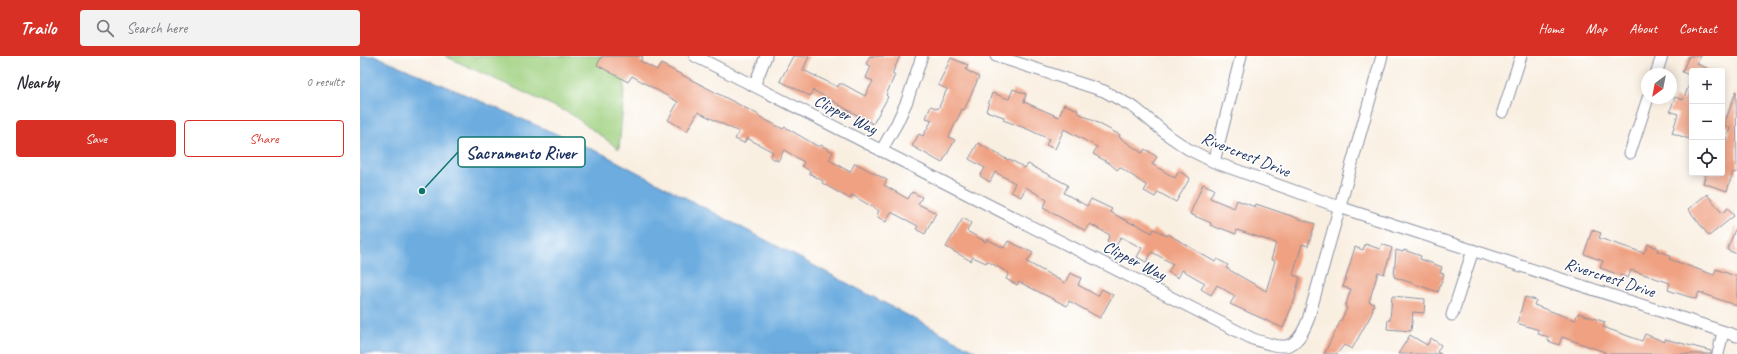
<!DOCTYPE html>
<meta charset="utf-8">
<style>
:root{--surface:#fff;--page:#f2f2f3;--text:#2b2b33;--muted:#7c7c81;--line:#e1e1e2;--accent:#d93025}
body{margin:0;font-family:Caveat,sans-serif;background:var(--page);color:var(--text)}
.controls{position:absolute;right:12px;top:12px;display:grid;overflow:hidden;border-radius:4px;box-shadow:0 2px 10px #0003}
.controls button{width:36px;height:36px;display:grid;place-items:center;padding:0;border:0;border-bottom:1px solid var(--line);background:var(--surface);color:var(--text);font:20px sans-serif}
.compass{position:absolute;left:1281px;top:12px;width:36px;height:36px;border-radius:50%;background:var(--surface);box-shadow:0 2px 10px #0003;rotate:212deg}
.list{margin:0;padding:0;list-style:none}
h2{display:flex;justify-content:space-between;align-items:center;height:52px;margin:0;padding:0 16px;font-size:17px}
h2 small{font-size:13px;font-weight:400;color:var(--muted)}
.actions{display:flex;gap:8px;padding:12px 16px}
.actions a{flex:1;padding:9px 0;border:1px solid var(--accent);border-radius:4px;text-align:center;font-size:14px;color:var(--accent)}
.actions .main{background:var(--accent);color:#fff}
.icon{flex:none;width:22px;height:22px;fill:none;stroke:currentColor;stroke-width:2;stroke-linecap:round;stroke-linejoin:round}
.map{position:relative;flex:none;width:1377px;height:298px;overflow:hidden}
header{display:flex;align-items:center;gap:24px;box-sizing:border-box;height:56px;padding:0 20px;background:var(--accent);color:#fff}
header strong{font-size:19px}
nav{display:flex;gap:22px;margin-inline-start:auto;font-size:14px}
.search{width:280px;height:36px;background:var(--page);display:flex;align-items:center;gap:10px;box-sizing:border-box;padding:0 14px;border-radius:4px;color:var(--muted);font-size:15px}
main{display:flex}
aside{flex:1;background:var(--surface)}
.map>svg:first-child{display:block}
</style>
<header>
<strong>Trailo</strong>
<div class="search"><svg class="icon" aria-label="search" viewBox="0 0 24 24"><circle cx="10" cy="10" r="6"/><path d="M15 15l6 6"/></svg>Search here</div>
<nav><a>Home</a><a>Map</a><a>About</a><a>Contact</a></nav>
</header>
<main>
<aside>
<h2>Nearby<small>0 results</small></h2>
<ul class="list">
</ul>
<div class="actions"><a class="main">Save</a><a>Share</a></div>
</aside>
<div class="map">
<svg width="1377" height="298" viewBox="0 0 1377 298">
<rect width="100%" height="100%" fill="#fff"/>
<filter id="ink" filterUnits="userSpaceOnUse"><feTurbulence type="fractalNoise" baseFrequency=".025" numOctaves="2"/><feDisplacementMap in="SourceGraphic" scale="8" xChannelSelector="R" yChannelSelector="G"/><feConvolveMatrix kernelMatrix="1 2 1 2 8 2 1 2 1" color-interpolation-filters="sRGB"/></filter>
<filter id="wash" filterUnits="userSpaceOnUse"><feTurbulence type="fractalNoise" baseFrequency=".012" numOctaves="4" result="noise"/><feDisplacementMap in="SourceGraphic" scale="16" xChannelSelector="R" yChannelSelector="G"/><feGaussianBlur stdDeviation="0.9" result="paint"/><feColorMatrix in="noise" values="0 0 0 0 0 0 0 0 0 0 0 0 0 0 0 0 0 1.4 0 .05"/><feComposite in="paint" operator="in"/></filter>
<g filter="url(#wash)">
<rect width="100%" height="100%" fill="#f9efe1"/>
<path fill="#9fd07f" stroke="#5d806e" d="M 85,0 L 267,0 L 259,93 L 211,58 Z"/>
<path fill="#6cacdf" stroke="#446e9e" d="M 0,0 L 16,0 L 243,98 L 621,298 L 0,298 Z"/>
<g id="blocks">
<path fill="#efa182" d="M 242,0 L 283,0 L 280,5 L 297,14 L 301,8 L 399,59 L 398,60 L 423,73 L 425,71 L 459,91 L 461,89 L 473,96 L 469,104 L 490,116 L 495,107 L 527,124 L 524,129 L 548,143 L 552,136 L 562,141 L 558,148 L 576,157 L 565,178 L 556,173 L 558,170 L 531,156 L 526,166 L 516,160 L 519,155 L 492,139 L 490,143 L 462,127 L 463,125 L 449,117 L 450,115 L 442,110 L 444,106 L 424,94 L 418,105 L 410,101 L 413,96 L 387,82 L 384,87 L 375,83 L 379,76 L 338,56 L 327,75 L 308,64 L 318,46 L 272,20 L 268,26 L 237,9 Z
M 433,0 L 449,0 L 443,14 L 478,31 L 479,28 L 483,28 L 505,40 L 513,25 L 506,22 L 511,10 L 506,8 L 510,0 L 540,0 L 532,18 L 535,19 L 526,39 L 528,41 L 513,68 L 453,34 L 450,40 L 420,25 Z
M 1329,0 L 1340,0 L 1337,8 L 1353,15 L 1332,15 L 1332,20 L 1322,16 Z
M 591,2 L 608,9 L 606,14 L 619,21 L 604,54 L 602,53 L 589,81 L 595,84 L 582,107 L 552,90 L 559,78 L 563,80 L 572,64 L 566,62 L 571,50 L 578,53 L 587,33 L 578,29 Z
M 1332,22 L 1332,84 L 1312,77 L 1318,58 L 1310,55 L 1315,41 L 1323,44 Z
M 653,33 L 666,38 L 664,46 L 699,61 L 704,48 L 718,54 L 717,56 L 760,79 L 759,81 L 782,97 L 785,93 L 797,101 L 792,108 L 815,122 L 819,115 L 830,122 L 816,146 L 798,136 L 795,141 L 784,135 L 787,130 L 760,111 L 757,114 L 749,107 L 733,98 L 737,91 L 704,73 L 695,93 L 686,89 L 689,83 L 665,72 L 643,64 L 644,61 L 626,55 L 632,37 L 649,43 Z
M 1376,35 L 1377,117 L 1373,116 L 1367,135 L 1343,127 L 1346,117 L 1362,117 L 1362,96 L 1370,72 L 1364,69 Z
M 618,87 L 648,104 L 649,103 L 665,112 L 668,108 L 708,129 L 704,137 L 727,150 L 731,143 L 752,153 L 750,156 L 773,168 L 774,167 L 792,177 L 794,173 L 807,180 L 808,178 L 855,206 L 857,203 L 868,209 L 866,212 L 906,235 L 915,205 L 911,204 L 916,187 L 877,174 L 876,178 L 860,172 L 860,173 L 850,169 L 851,167 L 830,158 L 843,128 L 854,133 L 850,142 L 874,152 L 877,144 L 895,151 L 896,148 L 955,168 L 948,190 L 942,188 L 933,219 L 940,221 L 935,239 L 936,240 L 923,272 L 870,248 L 875,240 L 857,229 L 851,239 L 841,233 L 845,227 L 822,214 L 818,222 L 808,216 L 813,208 L 792,196 L 786,206 L 777,201 L 782,192 L 761,181 L 756,190 L 747,185 L 750,179 L 730,168 L 726,175 L 692,157 L 683,152 L 687,144 L 666,131 L 661,141 L 651,136 L 655,127 L 635,116 L 630,126 L 620,120 L 625,112 L 609,103 Z
M 1347,138 L 1362,157 L 1368,152 L 1374,160 L 1349,180 L 1328,153 Z
M 603,162 L 611,167 L 607,175 L 626,186 L 627,183 L 644,192 L 648,185 L 663,192 L 673,197 L 667,206 L 705,227 L 710,217 L 721,222 L 718,229 L 738,240 L 742,233 L 753,239 L 740,262 L 709,245 L 707,250 L 659,226 L 657,229 L 646,223 L 649,217 L 627,205 L 626,207 L 613,201 L 611,205 L 586,191 Z
M 1376,171 L 1377,171 L 1377,198 L 1367,194 Z
M 1232,174 L 1241,177 L 1239,182 L 1284,197 L 1288,188 L 1298,192 L 1297,195 L 1310,199 L 1309,203 L 1354,219 L 1356,213 L 1377,221 L 1377,250 L 1339,236 L 1336,243 L 1320,238 L 1308,234 L 1310,227 L 1271,214 L 1268,222 L 1240,212 L 1243,205 L 1224,198 Z
M 1005,188 L 1020,193 L 1022,188 L 1032,192 L 1024,218 L 1018,216 L 1009,246 L 1014,248 L 1011,259 L 992,293 L 984,289 L 977,298 L 964,298 L 987,252 L 985,251 L 991,233 L 983,231 L 995,191 L 1003,194 Z
M 1036,194 L 1043,196 L 1044,194 L 1061,200 L 1060,203 L 1082,211 L 1080,217 L 1084,218 L 1078,236 L 1034,221 Z
M 1032,240 L 1065,243 L 1064,257 L 1053,256 L 1051,275 L 1027,273 L 1028,264 L 1030,264 Z
M 1165,241 L 1176,244 L 1174,249 L 1215,264 L 1218,257 L 1245,266 L 1243,271 L 1282,285 L 1285,278 L 1305,286 L 1305,283 L 1351,295 L 1351,298 L 1244,298 L 1245,296 L 1202,281 L 1199,289 L 1188,285 L 1189,281 L 1178,278 L 1179,274 L 1157,267 Z
M 1050,279 L 1067,289 L 1071,282 L 1081,289 L 1077,296 L 1081,298 L 1038,298 Z"/>
</g>
</g>
<g filter="url(#ink)">
<use href="#blocks" fill-opacity="0" stroke="#8a8fa0" stroke-width="1"/>
<g fill="none" stroke-linecap="round" stroke-linejoin="round">
<defs>
<path id="minor" d="M 335,0 L 893,283 C 924,293 935,297 948,264 L 1022,0
M 636,0 L 744,35 L 775,52 L 809,80 L 828,93 L 854,106 L 979,151 L 1377,280
M 1296,18 L 1302,0
M 394,30 L 406,0
M 1143,56 L 1161,0
M 521,95 L 537,67 L 547,45 L 562,0
M 1270,97 L 1288,42
M 854,106 L 881,0
M 1092,259 L 1113,194
M 1358,298 L 1363,276"/>
</defs>
<use href="#minor" stroke="#8a8fa0" stroke-width="13"/>
<use href="#minor" stroke="#fff" stroke-width="11"/>
</g>
</g>
<g text-anchor="middle" stroke-width="3" stroke-linejoin="round" paint-order="stroke">
<g font-size="17" fill="#1b2f5e" stroke="#fff">
<text transform="translate(486 58) rotate(27)" y="6">Clipper Way</text>
<text transform="translate(886 98) rotate(22)" y="6">Rivercrest Drive</text>
<text transform="translate(775 204) rotate(27)" y="6">Clipper Way</text>
<text transform="translate(1250 221) rotate(18)" y="6">Rivercrest Drive</text>
</g>
</g>
<path fill="none" stroke="#0f766e" stroke-width="1.5" d="M62 135L98 96"/>
<circle fill="#0f766e" stroke="#fff" stroke-width="1.5" cx="62" cy="135" r="4"/>
<rect fill="#fff" stroke="#0f766e" stroke-width="1.5" x="98" y="81" width="127" height="30" rx="4"/>
<g font-size="18" text-anchor="middle" font-weight="bold" fill="#1b2f5e">
<text x="161" y="103">Sacramento River</text>
</g>
</svg>
<div class="controls">
<button>+</button>
<button>−</button>
<button><svg class="icon" aria-label="locate" viewBox="0 0 24 24"><circle cx="12" cy="12" r="6"/><path d="M12 2v4M12 18v4M2 12h4M18 12h4"/></svg></button>
</div>
<svg class="compass" viewBox="-18 -18 36 36"><path d="M0-13l5 13h-10z" fill="#e53935"/><path d="M0 13l5-13h-10z" fill="#7c7c81"/></svg>
</div>
</main>
